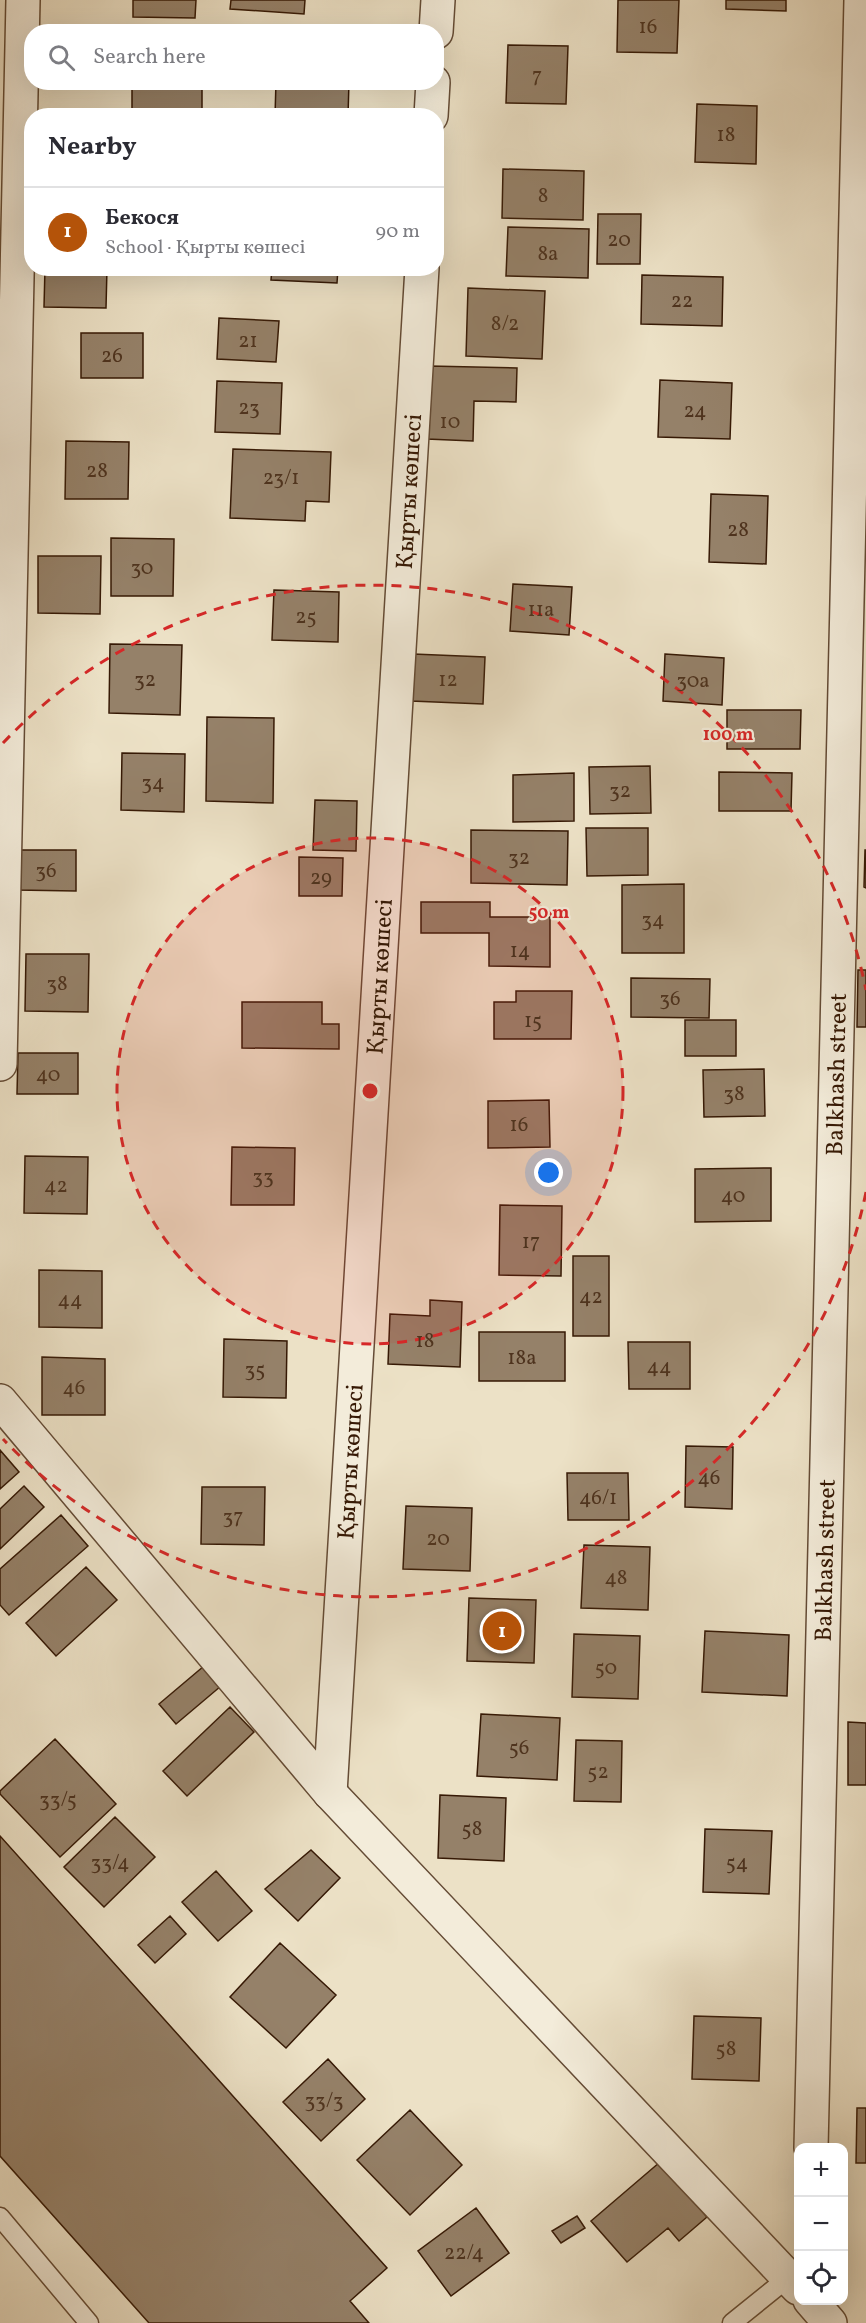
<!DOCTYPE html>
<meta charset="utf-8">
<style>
:root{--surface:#fff;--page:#f7f7f7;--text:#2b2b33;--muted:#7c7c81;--line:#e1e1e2;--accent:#b45309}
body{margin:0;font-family:Vollkorn,serif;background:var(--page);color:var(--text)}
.controls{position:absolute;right:18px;bottom:18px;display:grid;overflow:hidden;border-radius:12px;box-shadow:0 6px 24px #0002}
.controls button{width:54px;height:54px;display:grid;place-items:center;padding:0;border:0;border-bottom:2px solid var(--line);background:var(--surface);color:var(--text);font:30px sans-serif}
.you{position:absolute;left:549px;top:1173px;width:21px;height:21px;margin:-15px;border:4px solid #fff;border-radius:50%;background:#1a73e8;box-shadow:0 0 0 9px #1a73e833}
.badge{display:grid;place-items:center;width:39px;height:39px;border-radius:50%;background:var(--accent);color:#fff;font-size:20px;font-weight:700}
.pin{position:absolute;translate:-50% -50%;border:3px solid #fff;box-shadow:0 2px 6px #0006}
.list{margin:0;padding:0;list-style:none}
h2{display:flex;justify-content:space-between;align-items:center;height:78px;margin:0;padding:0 24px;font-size:26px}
h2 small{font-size:20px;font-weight:400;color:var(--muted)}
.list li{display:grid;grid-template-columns:39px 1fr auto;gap:18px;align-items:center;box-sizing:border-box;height:90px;padding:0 24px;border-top:2px solid var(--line)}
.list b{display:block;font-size:22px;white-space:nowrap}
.list p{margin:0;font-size:20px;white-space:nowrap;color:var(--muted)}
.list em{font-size:20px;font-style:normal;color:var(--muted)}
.icon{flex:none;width:33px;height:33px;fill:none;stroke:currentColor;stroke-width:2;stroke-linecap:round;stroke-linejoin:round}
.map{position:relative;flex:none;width:866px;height:2323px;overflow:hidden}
.search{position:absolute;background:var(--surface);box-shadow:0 6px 24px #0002;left:24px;top:24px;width:420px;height:66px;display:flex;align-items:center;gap:15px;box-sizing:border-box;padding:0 21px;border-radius:24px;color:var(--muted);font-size:22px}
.panel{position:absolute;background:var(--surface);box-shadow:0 6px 24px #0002;left:24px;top:108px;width:420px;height:168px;border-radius:24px}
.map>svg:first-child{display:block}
</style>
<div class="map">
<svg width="866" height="2323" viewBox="0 0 866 2323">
<rect width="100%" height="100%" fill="#ece1c6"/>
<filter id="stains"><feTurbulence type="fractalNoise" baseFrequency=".00333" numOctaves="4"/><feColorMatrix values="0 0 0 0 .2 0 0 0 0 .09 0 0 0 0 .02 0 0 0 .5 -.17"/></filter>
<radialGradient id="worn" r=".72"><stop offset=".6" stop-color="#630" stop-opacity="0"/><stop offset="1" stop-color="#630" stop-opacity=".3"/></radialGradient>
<path fill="#958169" stroke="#361905" stroke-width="1.5" d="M 133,0 L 196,0 L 195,18 L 133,17 Z
M 231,0 L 305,0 L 304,14 L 230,9 Z
M 618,0 L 679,0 L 677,53 L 617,52 Z
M 726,0 L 786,0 L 786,11 L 726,9 Z
M 508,45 L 568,46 L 566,104 L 506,103 Z
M 132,82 L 202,82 L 202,116 L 132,116 Z
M 276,82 L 349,82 L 348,116 L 275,116 Z
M 697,104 L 757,106 L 756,164 L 695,162 Z
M 503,169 L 584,171 L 583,220 L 502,218 Z
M 598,214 L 641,214 L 640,264 L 597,264 Z
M 508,227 L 589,229 L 588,278 L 506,276 Z
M 45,268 L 107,268 L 106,308 L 44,307 Z
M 272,268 L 338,268 L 337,283 L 271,280 Z
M 642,275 L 723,277 L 722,326 L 641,324 Z
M 468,288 L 545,291 L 542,359 L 466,356 Z
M 219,318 L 279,321 L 276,362 L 217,359 Z
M 81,333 L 143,333 L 143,378 L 81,378 Z
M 429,366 L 517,368 L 516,402 L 474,401 L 473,441 L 427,439 Z
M 660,380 L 732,383 L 730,439 L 658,437 Z
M 217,381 L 282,383 L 280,434 L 215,432 Z
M 66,441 L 129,442 L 128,499 L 65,499 Z
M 233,449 L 331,452 L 329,502 L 306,501 L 305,521 L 230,518 Z
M 711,494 L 768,496 L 766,564 L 709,562 Z
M 111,538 L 174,539 L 173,596 L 111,596 Z
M 38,556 L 101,556 L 100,614 L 38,613 Z
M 513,584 L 572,587 L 569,635 L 510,631 Z
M 274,590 L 339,592 L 338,642 L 272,640 Z
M 110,644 L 182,645 L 180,715 L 109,713 Z
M 413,654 L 485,657 L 483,704 L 411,701 Z
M 665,654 L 724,658 L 722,705 L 663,701 Z
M 727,710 L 801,710 L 800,749 L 727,749 Z
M 207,717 L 274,718 L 273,803 L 206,801 Z
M 122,753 L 185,754 L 184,812 L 121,810 Z
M 650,766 L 651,813 L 590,814 L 589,767 Z
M 719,772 L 792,773 L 791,811 L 719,811 Z
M 574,773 L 574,821 L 513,822 L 513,775 Z
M 315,800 L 357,801 L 356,851 L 313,850 Z
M 586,828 L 648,828 L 648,875 L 587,876 Z
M 471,830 L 568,831 L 567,885 L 471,883 Z
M 16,850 L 76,850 L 76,891 L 16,890 Z
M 865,850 L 866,850 L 866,888 L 864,887 Z
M 299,857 L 343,858 L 342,896 L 299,896 Z
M 684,884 L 684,953 L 622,953 L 622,885 Z
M 421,902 L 490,902 L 490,917 L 550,917 L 550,967 L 489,966 L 489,933 L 421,933 Z
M 26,954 L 89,954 L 88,1012 L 25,1011 Z
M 858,970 L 866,970 L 866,1027 L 857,1027 Z
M 631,978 L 710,979 L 709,1018 L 631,1017 Z
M 516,991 L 572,991 L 571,1039 L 494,1039 L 494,1002 L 516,1002 Z
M 242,1002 L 322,1002 L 322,1024 L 339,1024 L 339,1049 L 242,1048 Z
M 685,1020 L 736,1020 L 736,1056 L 685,1056 Z
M 18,1053 L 78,1053 L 78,1094 L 17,1094 Z
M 764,1069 L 765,1116 L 704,1117 L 703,1070 Z
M 549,1100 L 550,1147 L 488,1148 L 488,1101 Z
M 232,1147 L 295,1148 L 294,1205 L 231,1205 Z
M 25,1156 L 88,1157 L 87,1214 L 24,1213 Z
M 771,1168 L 771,1221 L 695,1222 L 695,1169 Z
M 500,1205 L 562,1206 L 561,1276 L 499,1275 Z
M 573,1256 L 609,1256 L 609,1336 L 573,1336 Z
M 39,1270 L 102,1271 L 102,1328 L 39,1327 Z
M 430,1300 L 462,1302 L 460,1367 L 388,1364 L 390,1314 L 430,1316 Z
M 479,1332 L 565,1332 L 565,1381 L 479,1381 Z
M 224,1339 L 287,1341 L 286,1398 L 223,1397 Z
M 628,1342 L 690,1342 L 690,1389 L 629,1389 Z
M 42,1357 L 105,1359 L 105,1415 L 42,1415 Z
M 686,1446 L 733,1447 L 732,1509 L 685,1507 Z
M 0,1450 L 19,1472 L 0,1489 Z
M 567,1473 L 628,1473 L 629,1520 L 568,1520 Z
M 24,1486 L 44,1507 L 0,1549 L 0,1509 Z
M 202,1487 L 265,1487 L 264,1545 L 201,1544 Z
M 406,1506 L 472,1508 L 470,1571 L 403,1569 Z
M 61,1515 L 88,1546 L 9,1615 L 0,1605 L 0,1569 Z
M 584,1545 L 650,1547 L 648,1610 L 581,1608 Z
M 86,1567 L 117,1600 L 56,1656 L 26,1623 Z
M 469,1598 L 536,1600 L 534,1663 L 467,1661 Z
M 705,1631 L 789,1635 L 787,1696 L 702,1692 Z
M 574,1634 L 640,1636 L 638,1699 L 572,1697 Z
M 204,1666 L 221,1686 L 176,1724 L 159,1704 Z
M 230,1707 L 254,1732 L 187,1796 L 163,1771 Z
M 481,1714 L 560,1718 L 557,1780 L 477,1776 Z
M 848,1722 L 866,1723 L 866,1785 L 848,1785 Z
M 55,1739 L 116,1804 L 60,1857 L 0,1794 L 0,1791 Z
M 576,1740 L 622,1741 L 621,1802 L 574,1801 Z
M 440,1795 L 506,1798 L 504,1861 L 438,1858 Z
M 115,1817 L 155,1857 L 104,1907 L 64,1867 Z
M 705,1829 L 772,1831 L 769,1894 L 703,1892 Z
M 0,1836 L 387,2268 L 350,2301 L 369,2323 L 149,2323 L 0,2156 Z
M 311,1850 L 340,1878 L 298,1921 L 265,1889 Z
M 216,1871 L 252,1911 L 218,1941 L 182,1902 Z
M 170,1916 L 186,1934 L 155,1963 L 138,1945 Z
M 280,1943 L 336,1995 L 286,2048 L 230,1997 Z
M 694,2016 L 761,2018 L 759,2081 L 692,2079 Z
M 328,2059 L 365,2099 L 321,2141 L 283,2102 Z
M 857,2108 L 866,2108 L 866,2163 L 856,2163 Z
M 410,2110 L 462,2165 L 410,2215 L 357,2160 Z
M 660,2162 L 707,2217 L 679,2241 L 668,2228 L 627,2262 L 591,2221 Z
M 476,2208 L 509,2253 L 451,2296 L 418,2251 Z
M 577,2216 L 585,2228 L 561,2243 L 552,2231 Z"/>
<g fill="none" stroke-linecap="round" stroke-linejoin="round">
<defs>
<path id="lane" d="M 0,2217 L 89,2323
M 732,2323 L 789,2277"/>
<g id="street">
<path d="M 436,32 L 438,0"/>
<path d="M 431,116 L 433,82"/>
<path d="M 0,1064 L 23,0"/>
<path d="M 0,1401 L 330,1793 L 798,2288"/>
<path id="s1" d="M 330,1793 L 422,268"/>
<path id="s2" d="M 811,2148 L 861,0"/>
<path d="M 810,2300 L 830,2323"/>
</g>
</defs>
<use href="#lane" stroke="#644b35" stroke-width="21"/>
<use href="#street" stroke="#644b35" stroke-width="36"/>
<use href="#lane" stroke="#f3ecda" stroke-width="18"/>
<use href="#street" stroke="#f3ecda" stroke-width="33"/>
</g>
<circle cx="370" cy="1091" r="253" fill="#d62828" fill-opacity=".12"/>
<g fill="none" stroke="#d62828" stroke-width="3" stroke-dasharray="10 8">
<circle cx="370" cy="1091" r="253"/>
<path d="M866 1192A506 506 0 0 1 3 1439M3 743A506 506 0 0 1 866 990"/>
</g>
<g text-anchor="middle" stroke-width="4.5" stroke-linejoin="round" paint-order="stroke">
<g font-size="21" fill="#4e331e">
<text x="648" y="33">16</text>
<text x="537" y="82">7</text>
<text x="726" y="141">18</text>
<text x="543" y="202">8</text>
<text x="619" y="246">20</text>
<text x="548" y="260">8а</text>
<text x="682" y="307">22</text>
<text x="505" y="330">8/2</text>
<text x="248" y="347">21</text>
<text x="112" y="362">26</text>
<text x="249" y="414">23</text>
<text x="695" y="417">24</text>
<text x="450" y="428">10</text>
<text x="97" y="477">28</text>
<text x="281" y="484">23/1</text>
<text x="738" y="536">28</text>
<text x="142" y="574">30</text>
<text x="541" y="616">11а</text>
<text x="306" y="623">25</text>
<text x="145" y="686">32</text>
<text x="448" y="686">12</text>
<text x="693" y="687">30а</text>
<text x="153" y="789">34</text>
<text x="620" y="797">32</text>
<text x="519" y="864">32</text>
<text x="46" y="877">36</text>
<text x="321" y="884">29</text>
<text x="653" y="926">34</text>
<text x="520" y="957">14</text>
<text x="57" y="990">38</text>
<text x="670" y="1005">36</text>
<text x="533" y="1027">15</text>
<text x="48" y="1081">40</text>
<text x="734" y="1100">38</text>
<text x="519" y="1131">16</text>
<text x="263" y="1183">33</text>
<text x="56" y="1192">42</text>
<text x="733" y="1202">40</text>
<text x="531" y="1248">17</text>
<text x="591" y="1303">42</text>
<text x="70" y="1306">44</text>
<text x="425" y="1347">18</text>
<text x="522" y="1364">18а</text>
<text x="659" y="1373">44</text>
<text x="255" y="1376">35</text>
<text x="74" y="1394">46</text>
<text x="709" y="1484">46</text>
<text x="598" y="1504">46/1</text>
<text x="233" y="1523">37</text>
<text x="438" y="1545">20</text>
<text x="616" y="1584">48</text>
<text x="606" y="1674">50</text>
<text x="519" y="1754">56</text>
<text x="598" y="1778">52</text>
<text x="58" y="1806">33/5</text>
<text x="472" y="1835">58</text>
<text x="110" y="1869">33/4</text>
<text x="737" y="1869">54</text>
<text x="726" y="2055">58</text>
<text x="324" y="2107">33/3</text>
<text x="464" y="2259">22/4</text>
</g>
<g font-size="24" fill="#361905" stroke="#f3ecda">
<text dy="8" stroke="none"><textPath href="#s1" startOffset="1304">Қырты көшесі</textPath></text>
<text dy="8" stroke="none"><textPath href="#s1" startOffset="818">Қырты көшесі</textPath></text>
<text dy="8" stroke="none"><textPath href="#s2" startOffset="1074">Balkhash street</textPath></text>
<text dy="8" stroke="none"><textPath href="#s1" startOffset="332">Қырты көшесі</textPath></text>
<text dy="8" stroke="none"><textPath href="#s2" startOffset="588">Balkhash street</textPath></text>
</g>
</g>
<circle cx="370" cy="1091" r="9" fill="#d62828" stroke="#f3ecda" stroke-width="3"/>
<g font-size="18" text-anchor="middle" font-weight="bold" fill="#d62828" stroke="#f3ecda" stroke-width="4.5" stroke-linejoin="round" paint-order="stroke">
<text x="728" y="740">100 m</text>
<text x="549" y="918">50 m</text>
</g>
<rect width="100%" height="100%" filter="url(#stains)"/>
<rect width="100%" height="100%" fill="url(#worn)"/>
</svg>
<div class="controls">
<button>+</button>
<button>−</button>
<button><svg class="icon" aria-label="locate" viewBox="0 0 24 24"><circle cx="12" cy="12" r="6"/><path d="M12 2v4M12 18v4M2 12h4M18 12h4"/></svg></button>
</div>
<div class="you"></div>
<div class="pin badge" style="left:502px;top:1631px">1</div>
<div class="search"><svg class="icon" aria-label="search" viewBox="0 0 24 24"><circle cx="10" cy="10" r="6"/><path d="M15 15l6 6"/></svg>Search here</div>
<section class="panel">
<h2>Nearby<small></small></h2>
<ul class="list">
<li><span class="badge">1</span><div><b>Бекося</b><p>School · Қырты көшесі</p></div><em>90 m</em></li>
</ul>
</section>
</div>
